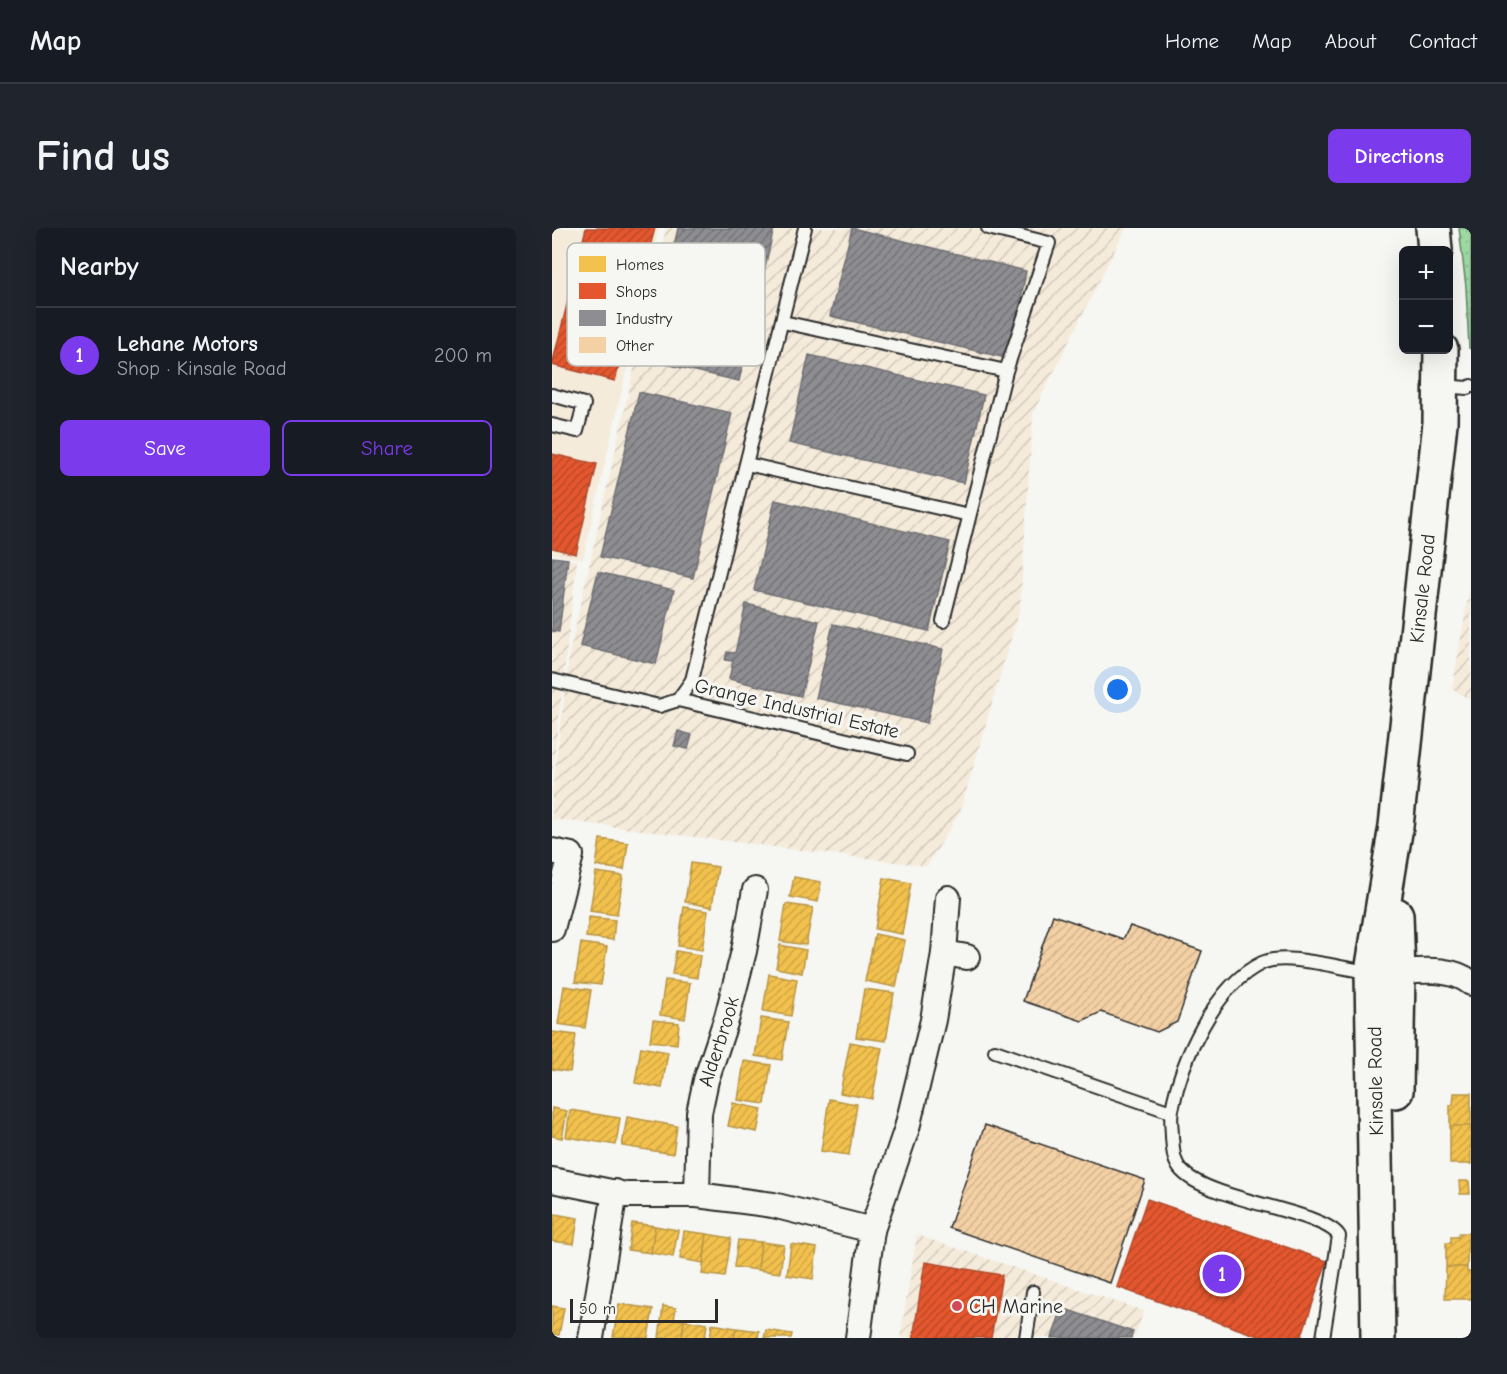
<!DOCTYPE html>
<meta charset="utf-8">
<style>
:root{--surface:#171b24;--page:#20242c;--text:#f1f3f6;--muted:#9ea1a6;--line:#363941;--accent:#7c3aed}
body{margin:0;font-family:"Comic Neue",sans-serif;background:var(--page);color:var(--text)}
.controls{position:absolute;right:18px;top:18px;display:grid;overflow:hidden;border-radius:9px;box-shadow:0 6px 24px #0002}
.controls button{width:54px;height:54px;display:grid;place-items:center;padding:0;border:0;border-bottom:2px solid var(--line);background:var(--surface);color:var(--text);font:30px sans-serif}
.scale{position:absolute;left:18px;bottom:15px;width:148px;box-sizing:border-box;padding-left:6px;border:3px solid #2b2b2b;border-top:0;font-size:16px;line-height:21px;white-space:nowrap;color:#2b2b2b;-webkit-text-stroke:4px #f6f6f2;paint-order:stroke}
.you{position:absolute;left:566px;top:462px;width:21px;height:21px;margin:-15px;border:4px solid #fff;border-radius:50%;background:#1a73e8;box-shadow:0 0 0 9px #1a73e833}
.badge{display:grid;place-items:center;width:39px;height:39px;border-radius:50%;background:var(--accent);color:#fff;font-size:20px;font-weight:700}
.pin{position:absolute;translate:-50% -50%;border:3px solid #fff;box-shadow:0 2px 6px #0006}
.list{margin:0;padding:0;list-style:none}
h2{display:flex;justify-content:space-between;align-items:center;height:78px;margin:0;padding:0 24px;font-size:26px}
h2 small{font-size:20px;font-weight:400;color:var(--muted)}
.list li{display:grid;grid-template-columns:39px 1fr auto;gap:18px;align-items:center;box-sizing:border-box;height:96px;padding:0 24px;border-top:2px solid var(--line)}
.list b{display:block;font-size:22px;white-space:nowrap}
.list p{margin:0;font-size:20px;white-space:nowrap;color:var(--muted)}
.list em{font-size:20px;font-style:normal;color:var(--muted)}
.actions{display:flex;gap:12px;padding:18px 24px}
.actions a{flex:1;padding:14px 0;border:2px solid var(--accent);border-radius:9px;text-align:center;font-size:21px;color:var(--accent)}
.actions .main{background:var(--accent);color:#fff}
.map{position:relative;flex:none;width:919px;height:1110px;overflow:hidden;border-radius:9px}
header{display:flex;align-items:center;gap:36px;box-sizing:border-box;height:84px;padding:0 30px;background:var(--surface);border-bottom:2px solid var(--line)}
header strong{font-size:28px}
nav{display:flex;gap:33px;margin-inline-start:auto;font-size:21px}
.intro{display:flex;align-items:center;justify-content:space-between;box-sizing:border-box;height:144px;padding:0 36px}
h1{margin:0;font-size:42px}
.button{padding:15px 27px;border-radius:9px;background:var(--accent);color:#fff;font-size:21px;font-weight:700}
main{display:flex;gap:36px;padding:0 36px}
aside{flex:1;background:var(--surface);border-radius:9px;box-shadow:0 6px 24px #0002}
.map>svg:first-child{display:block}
</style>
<header>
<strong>Map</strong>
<nav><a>Home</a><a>Map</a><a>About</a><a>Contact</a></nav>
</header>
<div class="intro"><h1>Find us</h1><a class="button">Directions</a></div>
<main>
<aside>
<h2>Nearby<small></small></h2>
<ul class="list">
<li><span class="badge">1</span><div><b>Lehane Motors</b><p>Shop · Kinsale Road</p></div><em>200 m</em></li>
</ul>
<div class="actions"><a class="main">Save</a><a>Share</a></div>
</aside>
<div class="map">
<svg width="919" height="1110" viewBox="0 0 919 1110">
<defs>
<pattern id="industrial-furrows" width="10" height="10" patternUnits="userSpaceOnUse" patternTransform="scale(1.5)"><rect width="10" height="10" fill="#f5ebdb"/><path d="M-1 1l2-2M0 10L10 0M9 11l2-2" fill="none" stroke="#d2cabc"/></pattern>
<pattern id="grass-dots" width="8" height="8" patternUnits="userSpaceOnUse" patternTransform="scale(1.5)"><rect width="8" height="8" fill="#9ddaa2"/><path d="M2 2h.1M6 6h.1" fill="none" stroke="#87bb8c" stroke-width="1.8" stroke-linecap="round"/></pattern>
<pattern id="homes-hatch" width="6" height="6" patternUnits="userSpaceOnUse" patternTransform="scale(1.5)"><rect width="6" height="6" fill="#f2c14e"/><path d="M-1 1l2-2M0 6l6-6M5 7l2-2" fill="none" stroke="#d0a644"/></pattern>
<pattern id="shops-hatch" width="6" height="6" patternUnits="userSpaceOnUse" patternTransform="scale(1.5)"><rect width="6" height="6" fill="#e4572e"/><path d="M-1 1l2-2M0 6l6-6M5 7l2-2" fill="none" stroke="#b94827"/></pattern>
<pattern id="industry-hatch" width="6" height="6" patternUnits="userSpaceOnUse" patternTransform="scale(1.5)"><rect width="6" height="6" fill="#8d8d92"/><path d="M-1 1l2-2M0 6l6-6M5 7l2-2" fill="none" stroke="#737377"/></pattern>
<pattern id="building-hatch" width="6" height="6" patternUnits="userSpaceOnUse" patternTransform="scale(1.5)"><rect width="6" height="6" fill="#f4d1a5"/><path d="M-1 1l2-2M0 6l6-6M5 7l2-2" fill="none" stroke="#d1b48e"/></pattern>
</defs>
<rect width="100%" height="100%" fill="#f6f6f2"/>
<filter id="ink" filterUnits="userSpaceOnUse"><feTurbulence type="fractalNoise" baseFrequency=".0167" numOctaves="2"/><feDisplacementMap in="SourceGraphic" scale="12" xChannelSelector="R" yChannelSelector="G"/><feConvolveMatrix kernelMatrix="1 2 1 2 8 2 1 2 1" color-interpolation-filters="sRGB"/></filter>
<g filter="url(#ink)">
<path fill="#f5ebdb" d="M 0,0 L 107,0 L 31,331 L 0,326 Z"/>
<path fill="url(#industrial-furrows)" d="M 114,0 L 574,0 L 481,185 L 468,380 L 408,584 L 375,638 L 0,591 L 0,564 L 18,422 Z
M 0,329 L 25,333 L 0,549 Z
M 919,353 L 919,472 L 900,461 Z
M 365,1007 L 592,1083 L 582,1110 L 348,1110 Z"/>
<path fill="url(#grass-dots)" stroke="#648266" stroke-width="1.5" d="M 907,0 L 919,0 L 919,121 L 917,120 L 914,59 Z"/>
<path fill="url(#homes-hatch)" stroke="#b69444" stroke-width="1.5" d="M 48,611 L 76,615 L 72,642 L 44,638 Z
M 139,635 L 166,639 L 160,679 L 133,674 Z
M 44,644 L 71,648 L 65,687 L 38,683 Z
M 242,649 L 269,654 L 266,674 L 238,669 Z
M 332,650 L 359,655 L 350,706 L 323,701 Z
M 234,676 L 261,680 L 254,717 L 228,713 Z
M 132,679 L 156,683 L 150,722 L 126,718 Z
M 37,689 L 63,692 L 61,712 L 34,709 Z
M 323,706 L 353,712 L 344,759 L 313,753 Z
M 29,715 L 55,719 L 49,757 L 23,754 Z
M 228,717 L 254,722 L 250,745 L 224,740 Z
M 124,723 L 148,727 L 145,750 L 120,746 Z
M 217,746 L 245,751 L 239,788 L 211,783 Z
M 113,752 L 138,755 L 133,791 L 108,787 Z
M 12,758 L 39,762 L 33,800 L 6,796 Z
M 312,761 L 342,765 L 334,813 L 304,809 Z
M 209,790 L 236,794 L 230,832 L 203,828 Z
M 101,792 L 127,795 L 125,816 L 98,813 Z
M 0,804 L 24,807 L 18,844 L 0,841 Z
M 298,814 L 330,820 L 320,871 L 288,865 Z
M 89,819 L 116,824 L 110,860 L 83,855 Z
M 192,833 L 219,837 L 213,876 L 186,872 Z
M 902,865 L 919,865 L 919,898 L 898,898 L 898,877 L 901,877 Z
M 277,871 L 305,876 L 297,927 L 269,923 Z
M 181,875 L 210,881 L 205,904 L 176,898 Z
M 0,880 L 15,883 L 10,910 L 0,908 Z
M 18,882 L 68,890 L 64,917 L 14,909 Z
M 75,889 L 125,898 L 121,926 L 70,918 Z
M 898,898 L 919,898 L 919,936 L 898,936 Z
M 907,953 L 917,953 L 918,966 L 908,966 Z
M 3,986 L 26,990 L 22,1016 L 0,1013 Z
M 80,995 L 103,998 L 99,1025 L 76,1022 Z
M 103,998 L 126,1002 L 121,1029 L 99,1025 Z
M 132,1003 L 155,1006 L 151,1035 L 128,1031 Z
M 907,1005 L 916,1005 L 915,1039 L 894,1039 L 894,1015 L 899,1015 L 899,1009 L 906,1009 Z
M 155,1006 L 179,1010 L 173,1049 L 150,1046 Z
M 186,1012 L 209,1014 L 206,1042 L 182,1039 Z
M 209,1014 L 232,1017 L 228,1045 L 206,1042 Z
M 239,1016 L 265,1020 L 261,1051 L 235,1047 Z
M 894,1039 L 915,1039 L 915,1044 L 919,1044 L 919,1071 L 893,1071 Z
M 67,1076 L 101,1081 L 96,1110 L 61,1109 Z
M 0,1078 L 12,1080 L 7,1107 L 0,1106 Z
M 111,1078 L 124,1080 L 122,1091 L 132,1092 L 130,1110 L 107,1110 Z
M 132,1092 L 155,1096 L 153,1110 L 130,1110 Z
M 160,1096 L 184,1100 L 182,1110 L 158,1110 Z
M 184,1100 L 207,1103 L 206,1110 L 182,1110 Z
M 214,1102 L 240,1106 L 239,1110 L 212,1110 Z"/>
<path fill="url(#shops-hatch)" stroke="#ac4a2d" stroke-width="1.5" d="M 34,0 L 103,0 L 63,153 L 0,137 Z
M 0,226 L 45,236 L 24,326 L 0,320 Z
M 595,971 L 775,1033 L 749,1110 L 712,1110 L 565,1059 Z
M 373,1034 L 450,1047 L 439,1110 L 361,1110 Z"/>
<path fill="url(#industry-hatch)" stroke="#707073" stroke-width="1.5" d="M 126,0 L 222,0 L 187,153 L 96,132 Z
M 300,0 L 474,43 L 458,131 L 278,88 Z
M 257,127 L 432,167 L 412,255 L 237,215 Z
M 87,164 L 180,185 L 141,350 L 48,329 Z
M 223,272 L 398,314 L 377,403 L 202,362 Z
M 0,329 L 16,331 L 7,404 L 0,403 Z
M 46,344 L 122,362 L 104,436 L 28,418 Z
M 194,376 L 267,393 L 249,468 L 177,451 L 181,433 L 173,432 L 175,424 L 183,425 Z
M 281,396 L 391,421 L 375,495 L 264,470 Z
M 126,503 L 140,507 L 136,521 L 122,518 Z
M 510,1080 L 581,1104 L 579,1110 L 500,1110 Z"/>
<path fill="url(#building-hatch)" stroke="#2b2b2b" stroke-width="1.5" d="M 501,687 L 571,711 L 578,698 L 650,723 L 625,794 L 605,804 L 549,784 L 530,793 L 471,773 Z
M 433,897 L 593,952 L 558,1055 L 397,1000 Z"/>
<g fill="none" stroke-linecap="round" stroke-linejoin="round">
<defs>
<path id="service" d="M 231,94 L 454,143
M 891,158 L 915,160 L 919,158
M 0,167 L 32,176 L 25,203 L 0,197
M 195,236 L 417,287
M 391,393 L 454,143 L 497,15 L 436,0
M 0,452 L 107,478 L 126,472 L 140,452 L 253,0
M 126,472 L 355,526
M 443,823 L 619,884
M 474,1110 L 481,1064
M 771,1110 L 787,1008 C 772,983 658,973 630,943 C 621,934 621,921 620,909 C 620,900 618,890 620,882 C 629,833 663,757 710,735 C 734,724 790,741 818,744"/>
<g id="minor">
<path d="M 0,623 L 19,627 L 0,701"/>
<path d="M 392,725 L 415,729"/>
<path d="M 832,744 C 859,745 897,736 919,755"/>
<path d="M 0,952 L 74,967 L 145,967 L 221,977 L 320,1002"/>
<path id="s1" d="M 145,967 L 147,885 L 154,852 L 175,789 L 192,723 L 203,662"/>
<path d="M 39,1110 L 63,964"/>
<path d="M 306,1110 L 320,1002 L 355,900 L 381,792 L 392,725 L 396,670"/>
</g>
<g id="trunk">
<path d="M 881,0 L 883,22"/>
<path d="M 844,863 L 846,745 L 844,687"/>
<path id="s2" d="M 826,1110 L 820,744 L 844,598 L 867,388 L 888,195 L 889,122"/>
</g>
</defs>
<use href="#service" stroke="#2b2b2b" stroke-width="16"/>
<use href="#minor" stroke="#2b2b2b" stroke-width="28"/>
<use href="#trunk" stroke="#2b2b2b" stroke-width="38"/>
<use href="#service" stroke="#f6f6f2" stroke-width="12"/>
<use href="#minor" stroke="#f6f6f2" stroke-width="24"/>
<use href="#trunk" stroke="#f6f6f2" stroke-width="33"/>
</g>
</g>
<circle fill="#d1495b" stroke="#f6f6f2" stroke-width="2" cx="405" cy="1078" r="6"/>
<g text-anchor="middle" stroke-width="6" stroke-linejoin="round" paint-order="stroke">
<g font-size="20" fill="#2b2b2b" stroke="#f6f6f2">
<text dy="7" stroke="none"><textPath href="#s2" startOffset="753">Kinsale Road</textPath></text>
<text transform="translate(245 480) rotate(13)" y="7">Grange Industrial Estate</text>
<text dy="7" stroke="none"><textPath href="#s1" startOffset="156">Alderbrook</textPath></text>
<text transform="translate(823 853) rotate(-91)" y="7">Kinsale Road</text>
</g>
<g font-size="20" fill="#2b2b2b" stroke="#f6f6f2" text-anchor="start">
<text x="417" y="1085">CH Marine</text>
</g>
</g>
<rect x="15" y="15" width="198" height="123" rx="9" fill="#f6f6f2" stroke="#b9b9b6" stroke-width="1.5"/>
<rect x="27" y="28" width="27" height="16" fill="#f2c14e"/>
<rect x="27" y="55" width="27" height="16" fill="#e4572e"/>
<rect x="27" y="82" width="27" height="16" fill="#8d8d92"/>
<rect x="27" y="109" width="27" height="16" fill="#f4d1a5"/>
<g font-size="16" fill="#2b2b2b">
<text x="64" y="42">Homes</text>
<text x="64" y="69">Shops</text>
<text x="64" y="96">Industry</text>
<text x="64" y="123">Other</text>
</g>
</svg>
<div class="controls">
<button>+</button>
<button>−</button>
</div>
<div class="scale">50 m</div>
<div class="you"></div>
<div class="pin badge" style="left:670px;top:1046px">1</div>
</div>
</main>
